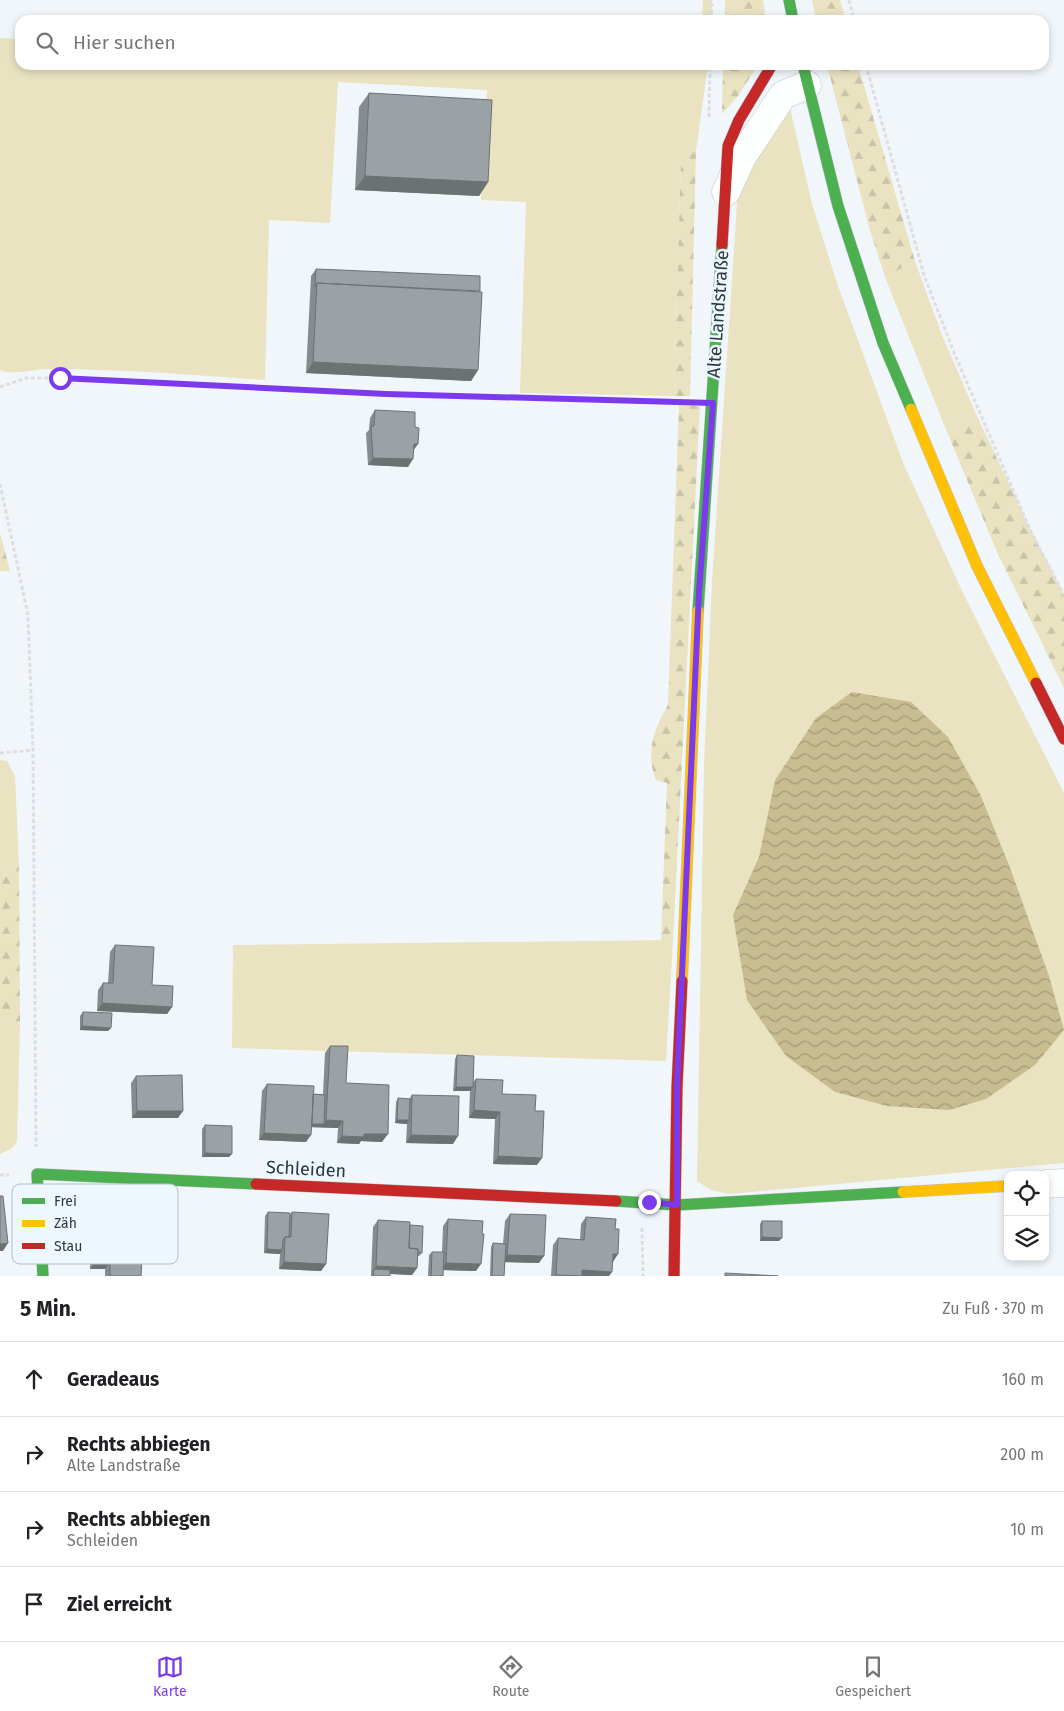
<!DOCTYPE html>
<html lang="de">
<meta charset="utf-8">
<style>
:root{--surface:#fff;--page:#f2f2f2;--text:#202124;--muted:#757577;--line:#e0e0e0;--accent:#7c3aed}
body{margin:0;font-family:"Fira Sans",sans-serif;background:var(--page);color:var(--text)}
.controls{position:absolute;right:15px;bottom:15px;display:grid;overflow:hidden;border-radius:10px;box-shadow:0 2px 8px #0003}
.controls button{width:45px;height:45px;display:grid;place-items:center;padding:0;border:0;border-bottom:1px solid var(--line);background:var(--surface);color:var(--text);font:25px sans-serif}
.stop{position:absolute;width:15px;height:15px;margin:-11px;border:4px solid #7c3aed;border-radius:50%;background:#fff}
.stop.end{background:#7c3aed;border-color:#fff;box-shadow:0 1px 5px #0008}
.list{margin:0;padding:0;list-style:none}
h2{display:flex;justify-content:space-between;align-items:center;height:65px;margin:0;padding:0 20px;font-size:21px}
h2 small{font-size:16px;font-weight:400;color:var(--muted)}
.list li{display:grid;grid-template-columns:32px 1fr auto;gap:15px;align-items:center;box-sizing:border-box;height:75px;padding:0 20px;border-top:1px solid var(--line)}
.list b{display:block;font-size:19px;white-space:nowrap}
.list p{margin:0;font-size:16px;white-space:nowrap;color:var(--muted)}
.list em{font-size:16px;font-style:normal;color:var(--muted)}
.icon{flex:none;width:28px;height:28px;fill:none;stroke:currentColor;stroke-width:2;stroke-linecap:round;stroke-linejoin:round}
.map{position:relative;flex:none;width:1064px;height:1276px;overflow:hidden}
.search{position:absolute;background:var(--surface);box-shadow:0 2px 8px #0003;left:15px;right:15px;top:15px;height:55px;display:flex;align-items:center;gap:12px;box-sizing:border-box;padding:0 18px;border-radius:15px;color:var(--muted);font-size:19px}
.sheet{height:365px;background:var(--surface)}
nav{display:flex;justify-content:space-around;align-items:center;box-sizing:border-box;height:70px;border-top:1px solid var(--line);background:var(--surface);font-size:14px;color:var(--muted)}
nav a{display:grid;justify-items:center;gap:2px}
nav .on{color:var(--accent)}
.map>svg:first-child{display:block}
</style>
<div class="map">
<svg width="1064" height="1276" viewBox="0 0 1064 1276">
<defs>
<pattern id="forest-firs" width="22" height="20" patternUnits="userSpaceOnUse" patternTransform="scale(1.25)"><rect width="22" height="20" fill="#e9e3c2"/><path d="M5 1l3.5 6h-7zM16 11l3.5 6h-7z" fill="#c8c4a8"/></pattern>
<pattern id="water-waves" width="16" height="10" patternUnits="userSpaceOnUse" patternTransform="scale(1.25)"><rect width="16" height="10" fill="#c7bd91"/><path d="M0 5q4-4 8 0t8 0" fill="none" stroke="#a29b78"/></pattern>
</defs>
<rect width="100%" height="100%" fill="#f1f6fa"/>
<path fill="#e9e3c2" d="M 703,0 L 712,0 L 711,20 L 702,20 Z
M 0,38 L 20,39 L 20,65 L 694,65 L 700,68 L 701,65 L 708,65 L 696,151 L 688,148 L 681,158 L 674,396 L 520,393 L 526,202 L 481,200 L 487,90 L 338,82 L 330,223 L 269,220 L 265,380 C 193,375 121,369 48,369 C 34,369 13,376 0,370 Z
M 790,108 L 812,204 L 838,286 L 904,465 L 963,593 L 1064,793 L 1064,1163 L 729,1194 L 711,1190 L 697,1181 L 704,766 L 712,581 L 739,174 Z
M 915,261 L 942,335 L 976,414 L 945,427 L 885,277 Z
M 0,760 L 7,761 L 15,776 L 19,866 L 7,867 L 6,1017 L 20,1024 L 17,1142 L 11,1149 L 0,1154 Z
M 673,940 L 666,1061 L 232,1048 L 233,945 Z"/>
<path fill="url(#forest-firs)" d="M 725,0 L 763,0 L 766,20 L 725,20 Z
M 812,0 L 840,0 L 846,20 L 816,20 Z
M 723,65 L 758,65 L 738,96 L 722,114 Z
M 827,65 L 858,65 L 915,261 L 885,277 L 869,227 Z
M 688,148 L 696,151 L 690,396 L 674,396 L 681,158 Z
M 679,405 L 700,406 L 673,940 L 661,940 L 667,783 L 656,780 C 645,754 654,728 668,705 Z
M 976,414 L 1028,524 L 1064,595 L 1064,688 L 997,552 L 945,427 Z
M 0,533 L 10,571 L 0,571 Z
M 19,866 L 20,1024 L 6,1017 L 1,1005 L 0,878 L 7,867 Z"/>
<path fill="url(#water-waves)" d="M 852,692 L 911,702 L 948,737 L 980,794 L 1009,865 L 1049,976 L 1064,1030 L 1035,1065 L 986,1099 L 949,1110 L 887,1106 L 835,1092 L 786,1056 L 747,1000 L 733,915 L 759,857 L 775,780 L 816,718 Z"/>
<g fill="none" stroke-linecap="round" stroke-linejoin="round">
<defs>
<path id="street" d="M 726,192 L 742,157 L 783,95 L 807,85
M 1045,1184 L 1064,1183"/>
<path id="fast" d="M 789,0 L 793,20
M 803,65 L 838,206 L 883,343 L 911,409
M 698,611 L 722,245
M 616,1201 L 677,1205 L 903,1192
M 43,1276 L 37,1174 L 256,1184"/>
<path id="slow" d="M 911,409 L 977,566 L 1036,683
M 682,981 L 698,611
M 903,1192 L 1008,1186"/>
<path id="jam" d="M 722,245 L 728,146 L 739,120 L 772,65
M 1036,683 L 1064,739
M 256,1184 L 616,1201
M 674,1276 L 677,1087 L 682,981"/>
</defs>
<use href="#street" stroke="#c0c6cb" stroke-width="29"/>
<use href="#fast" stroke="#c0c6cb" stroke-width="12"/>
<use href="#slow" stroke="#c0c6cb" stroke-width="12"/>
<use href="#jam" stroke="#c0c6cb" stroke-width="12"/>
<path stroke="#dcdee0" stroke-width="3" stroke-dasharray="4 2.5" stroke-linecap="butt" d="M 849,0 L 854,20
M 711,20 L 712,0
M 866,65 L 924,275 L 955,355 L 1032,534 L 1064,595
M 709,117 L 710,65
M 0,387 L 26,378 L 61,378 L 386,394 L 685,402
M 0,484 L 28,615 L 33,750 L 36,1147
M 0,753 L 33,750
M 0,1175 L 9,1175
M 642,1228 L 643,1276"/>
<use href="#street" stroke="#fdfefe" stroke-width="28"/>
<use href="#fast" stroke="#4caf50" stroke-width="11"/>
<use href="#slow" stroke="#ffc107" stroke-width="11"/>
<use href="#jam" stroke="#c62828" stroke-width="11"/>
</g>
<path fill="#858b8f" d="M 369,93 L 488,182 L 479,196 L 355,190 L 359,107 Z
M 316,269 L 478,370 L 471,381 L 306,373 L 311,276 Z
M 375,410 L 415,427 L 414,450 L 408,467 L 368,465 L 366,433 L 369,430 L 370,418 Z
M 115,945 L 172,1007 L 167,1014 L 97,1011 L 98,990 L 103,983 L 108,983 L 110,952 Z
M 83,1012 L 108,1031 L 80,1030 L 80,1016 Z
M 330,1046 L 346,1083 L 382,1142 L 361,1141 L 359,1144 L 337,1143 L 338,1128 L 312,1127 L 306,1142 L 259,1140 L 262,1091 L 267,1084 L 313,1094 L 323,1094 L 325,1053 Z
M 457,1055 L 473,1082 L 476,1079 L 502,1094 L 535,1111 L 537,1165 L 493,1164 L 495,1119 L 469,1118 L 470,1091 L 453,1091 L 455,1059 Z
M 136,1076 L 178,1118 L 132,1118 L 131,1083 Z
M 412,1095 L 453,1144 L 406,1143 L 407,1124 L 395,1123 L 396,1102 L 398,1098 L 409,1099 Z
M 205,1125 L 229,1157 L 202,1157 L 202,1129 Z
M 145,1205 L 162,1248 L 142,1248 L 141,1276 L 105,1276 L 105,1269 L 90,1269 L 91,1224 L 96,1217 L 142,1218 L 142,1208 Z
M 268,1212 L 290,1215 L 292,1212 L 326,1264 L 321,1271 L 279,1269 L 280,1254 L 264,1253 L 265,1216 Z
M 510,1214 L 539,1263 L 505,1262 L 504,1276 L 490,1276 L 491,1247 L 493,1243 L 503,1244 L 505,1221 Z
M 586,1217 L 613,1261 L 609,1276 L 551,1276 L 553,1245 L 558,1238 L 580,1240 L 581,1224 Z
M 448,1219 L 476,1271 L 443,1270 L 443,1276 L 428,1276 L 429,1255 L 432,1252 L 442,1252 L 443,1226 Z
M 378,1220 L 410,1225 L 422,1253 L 419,1256 L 418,1256 L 417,1268 L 412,1275 L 390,1274 L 390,1276 L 371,1276 L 373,1227 Z
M 762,1221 L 779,1241 L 760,1241 L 760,1224 Z"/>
<path fill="#6c7174" d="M 365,176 L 488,182 L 479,196 L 355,190 Z
M 313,362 L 478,370 L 471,381 L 306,373 Z
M 414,444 L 418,444 L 413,451 Z
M 373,458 L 413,459 L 408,467 L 368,465 Z
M 102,1003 L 172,1007 L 167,1014 L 97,1011 Z
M 82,1026 L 111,1028 L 108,1031 L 80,1030 Z
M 456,1087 L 473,1087 L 470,1091 L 453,1091 Z
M 474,1110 L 500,1112 L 495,1119 L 469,1118 Z
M 137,1111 L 183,1111 L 178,1118 L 132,1118 Z
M 326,1120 L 343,1121 L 338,1128 L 307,1127 L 310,1124 L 324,1124 Z
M 397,1120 L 409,1120 L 407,1124 L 395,1123 Z
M 264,1133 L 311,1135 L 306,1142 L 259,1140 Z
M 364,1134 L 388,1134 L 382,1142 L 361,1141 L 359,1144 L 337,1143 L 342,1136 Z
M 411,1135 L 458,1136 L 453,1144 L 406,1143 Z
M 205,1153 L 232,1154 L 229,1157 L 202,1157 Z
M 498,1156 L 542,1158 L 537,1165 L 493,1164 Z
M 762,1237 L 782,1238 L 779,1241 L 760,1241 Z
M 143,1240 L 167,1241 L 162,1248 L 138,1247 Z
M 8,1243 L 3,1251 L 0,1251 L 0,1244 Z
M 267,1249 L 282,1250 L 280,1254 L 264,1253 Z
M 613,1254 L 618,1254 L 613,1262 Z
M 507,1255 L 544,1256 L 539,1263 L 502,1262 Z
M 95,1262 L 110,1262 L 105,1269 L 90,1269 Z
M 284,1262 L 326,1264 L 321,1271 L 279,1269 Z
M 446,1263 L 481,1264 L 476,1271 L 441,1270 Z
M 376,1266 L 417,1268 L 412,1275 L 374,1273 L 374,1269 Z
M 582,1270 L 612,1272 L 609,1276 L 578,1276 Z"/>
<path fill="#9ba2a6" stroke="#6c7174" d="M 369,93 L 492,100 L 488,182 L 365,176 Z
M 316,269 L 480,276 L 480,291 L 317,283 L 315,287 Z
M 317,283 L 482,292 L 478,370 L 313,362 Z
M 375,410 L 415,412 L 415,427 L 419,428 L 418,444 L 414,444 L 413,459 L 373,458 L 371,426 L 374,426 Z
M 115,945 L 154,947 L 152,985 L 173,986 L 172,1007 L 102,1003 L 103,983 L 113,983 Z
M 83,1012 L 112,1013 L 111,1028 L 82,1026 Z
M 330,1046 L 348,1046 L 346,1083 L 389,1085 L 388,1134 L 364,1134 L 364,1137 L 342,1136 L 343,1121 L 326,1120 Z
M 457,1055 L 474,1056 L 473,1087 L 456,1087 Z
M 182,1075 L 183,1111 L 137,1111 L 136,1076 Z
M 476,1079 L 503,1080 L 502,1094 L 536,1095 L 535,1111 L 544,1111 L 542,1158 L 498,1156 L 500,1112 L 474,1110 Z
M 267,1084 L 314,1086 L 311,1135 L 264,1133 Z
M 313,1094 L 325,1095 L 324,1124 L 312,1124 Z
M 412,1095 L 459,1096 L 458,1136 L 411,1135 Z
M 398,1098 L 410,1099 L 409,1120 L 397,1120 Z
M 205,1125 L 232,1126 L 232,1154 L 205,1153 Z
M 0,1196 L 3,1196 L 8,1243 L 0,1244 Z
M 268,1212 L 290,1213 L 289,1237 L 285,1237 L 283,1240 L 282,1250 L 267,1249 Z
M 292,1212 L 329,1214 L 326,1264 L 284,1262 L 285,1237 L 291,1237 Z
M 510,1214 L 546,1215 L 544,1256 L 507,1255 Z
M 96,1217 L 147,1218 L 146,1225 L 168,1225 L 167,1241 L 143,1240 L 141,1276 L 110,1276 L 110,1262 L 95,1262 Z
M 586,1217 L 616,1219 L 615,1229 L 619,1229 L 618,1254 L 613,1254 L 612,1272 L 582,1270 L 582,1276 L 556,1275 L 558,1238 L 584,1240 Z
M 448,1219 L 483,1221 L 482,1234 L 484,1234 L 481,1264 L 446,1263 Z
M 378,1220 L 410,1222 L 409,1248 L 418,1249 L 417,1268 L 376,1266 Z
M 762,1221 L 782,1221 L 782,1238 L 762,1237 Z
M 410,1225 L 423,1226 L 422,1253 L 418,1252 L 418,1249 L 409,1248 Z
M 493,1243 L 506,1244 L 504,1276 L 492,1276 Z
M 432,1252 L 444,1252 L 443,1276 L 431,1276 Z
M 374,1269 L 390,1270 L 390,1276 L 373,1276 Z
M 725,1273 L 778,1276 L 725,1276 Z"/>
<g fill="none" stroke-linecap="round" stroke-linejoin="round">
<path stroke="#7c3aed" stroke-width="6" d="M 60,378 L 386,394 L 713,403 L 699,592 L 677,1087 L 677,1205 L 649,1202"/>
</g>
<g text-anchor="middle" stroke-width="5" stroke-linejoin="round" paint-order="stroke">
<g font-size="18" fill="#2e383e" stroke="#edf7fe">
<text transform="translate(718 314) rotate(-86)" y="6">Alte Landstraße</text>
<text transform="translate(306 1169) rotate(3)" y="6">Schleiden</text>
</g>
</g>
<rect x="12" y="1184" width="166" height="80" rx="8" fill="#edf7fe" stroke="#b4bec4" stroke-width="1"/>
<rect x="22" y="1198" width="23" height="6" fill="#4caf50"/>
<rect x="22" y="1220" width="23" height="7" fill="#ffc107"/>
<rect x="22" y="1243" width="23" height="6" fill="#c62828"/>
<g font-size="14" fill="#2e383e">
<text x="54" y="1206">Frei</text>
<text x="54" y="1228">Zäh</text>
<text x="54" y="1251">Stau</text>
</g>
</svg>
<div class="controls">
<button><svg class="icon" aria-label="locate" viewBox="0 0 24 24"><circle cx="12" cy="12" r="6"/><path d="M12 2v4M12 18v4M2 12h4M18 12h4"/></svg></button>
<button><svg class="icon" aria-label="layers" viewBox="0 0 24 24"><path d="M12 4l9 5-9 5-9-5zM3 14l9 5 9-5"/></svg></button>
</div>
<div class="stop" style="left:60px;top:378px"></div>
<div class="stop end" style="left:649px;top:1202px"></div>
<div class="search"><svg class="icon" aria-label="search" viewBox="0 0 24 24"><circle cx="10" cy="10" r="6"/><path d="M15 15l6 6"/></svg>Hier suchen</div>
</div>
<section class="sheet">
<h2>5 Min.<small>Zu Fuß · 370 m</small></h2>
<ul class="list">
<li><svg class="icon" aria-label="ahead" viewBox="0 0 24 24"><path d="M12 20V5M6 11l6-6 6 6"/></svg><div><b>Geradeaus</b></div><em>160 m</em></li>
<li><svg class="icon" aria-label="right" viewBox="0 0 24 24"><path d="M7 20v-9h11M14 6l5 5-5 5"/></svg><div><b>Rechts abbiegen</b><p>Alte Landstraße</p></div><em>200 m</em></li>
<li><svg class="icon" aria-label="right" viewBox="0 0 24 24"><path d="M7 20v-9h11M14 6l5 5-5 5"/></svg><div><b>Rechts abbiegen</b><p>Schleiden</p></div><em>10 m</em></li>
<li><svg class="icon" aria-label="arrive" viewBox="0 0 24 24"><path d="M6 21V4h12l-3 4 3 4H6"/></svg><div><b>Ziel erreicht</b></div></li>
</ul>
</section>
<nav>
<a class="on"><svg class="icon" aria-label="map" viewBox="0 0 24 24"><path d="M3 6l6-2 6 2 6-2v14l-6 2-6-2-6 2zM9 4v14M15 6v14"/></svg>Karte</a>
<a><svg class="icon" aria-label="directions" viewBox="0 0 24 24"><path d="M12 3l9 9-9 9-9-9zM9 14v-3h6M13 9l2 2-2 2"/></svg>Route</a>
<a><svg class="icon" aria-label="saved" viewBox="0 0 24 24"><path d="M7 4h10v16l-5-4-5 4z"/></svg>Gespeichert</a>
</nav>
